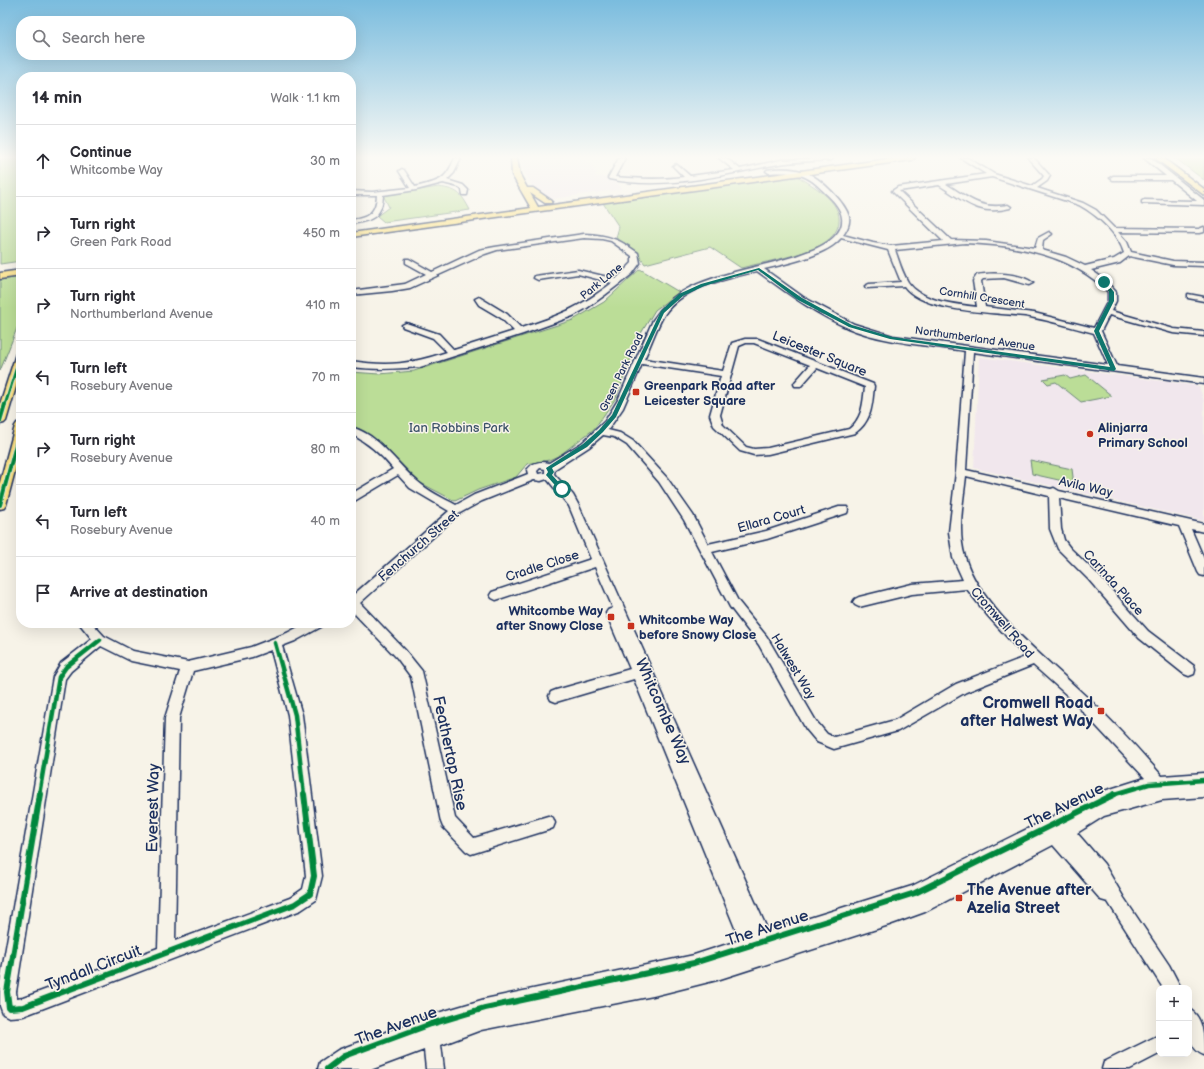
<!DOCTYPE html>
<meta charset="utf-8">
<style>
:root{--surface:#fff;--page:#f7f7f7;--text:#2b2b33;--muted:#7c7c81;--line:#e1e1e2}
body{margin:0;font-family:"Balsamiq Sans",sans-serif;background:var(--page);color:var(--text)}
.controls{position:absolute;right:12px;bottom:12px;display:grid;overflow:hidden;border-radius:8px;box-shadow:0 4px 16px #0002}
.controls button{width:36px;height:36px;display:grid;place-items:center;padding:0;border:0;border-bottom:1px solid var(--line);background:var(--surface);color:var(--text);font:20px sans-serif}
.stop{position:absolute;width:12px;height:12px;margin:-9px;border:3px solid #0f766e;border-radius:50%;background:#fff}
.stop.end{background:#0f766e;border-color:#fff;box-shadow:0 1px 4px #0008}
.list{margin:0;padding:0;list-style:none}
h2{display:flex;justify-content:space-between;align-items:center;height:52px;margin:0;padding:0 16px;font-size:17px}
h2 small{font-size:13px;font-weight:400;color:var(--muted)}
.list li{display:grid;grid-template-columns:26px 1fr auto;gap:12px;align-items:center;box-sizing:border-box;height:72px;padding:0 16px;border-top:1px solid var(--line)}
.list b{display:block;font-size:15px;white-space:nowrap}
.list p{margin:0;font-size:13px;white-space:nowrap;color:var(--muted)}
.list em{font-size:13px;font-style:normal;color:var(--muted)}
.icon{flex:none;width:22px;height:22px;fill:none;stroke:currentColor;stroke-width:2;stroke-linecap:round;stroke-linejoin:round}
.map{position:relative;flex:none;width:1204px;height:1069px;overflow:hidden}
.search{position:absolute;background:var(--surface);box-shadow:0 4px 16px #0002;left:16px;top:16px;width:340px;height:44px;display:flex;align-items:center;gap:10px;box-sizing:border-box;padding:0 14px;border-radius:16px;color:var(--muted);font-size:15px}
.panel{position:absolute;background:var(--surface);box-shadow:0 4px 16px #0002;left:16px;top:72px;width:340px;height:556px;border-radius:16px}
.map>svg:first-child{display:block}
</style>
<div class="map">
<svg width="1204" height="1069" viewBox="0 0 1204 1069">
<rect width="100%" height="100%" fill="#f7f3e8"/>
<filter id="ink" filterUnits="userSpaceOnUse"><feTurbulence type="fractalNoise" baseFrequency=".025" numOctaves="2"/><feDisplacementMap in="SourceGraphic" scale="8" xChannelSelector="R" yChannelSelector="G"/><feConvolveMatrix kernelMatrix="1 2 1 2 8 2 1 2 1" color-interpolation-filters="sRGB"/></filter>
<g filter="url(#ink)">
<path fill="#f1e7ed" d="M 523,158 L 586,158 L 597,173 L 594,176 L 614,179 L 622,189 L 552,199 L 542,197 L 532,186 L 523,170 L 521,164 Z
M 979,357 L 1199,386 L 1204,401 L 1204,521 L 974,468 Z"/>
<path fill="#bbdd97" stroke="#6b867a" d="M 0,158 L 21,158 L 21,261 L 0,264 Z
M 1175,158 L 1204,158 L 1204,180 Z
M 797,176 C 814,186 848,205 837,229 C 832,239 822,245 812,249 C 789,258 764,262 741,268 L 710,247 L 645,264 C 637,253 628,244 616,238 L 619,227 L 603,203 Z
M 439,187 C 458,190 461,193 470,210 L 384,222 L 377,216 L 389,207 L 384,197 L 387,195 Z
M 640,269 L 679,292 L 655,310 L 640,335 L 616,398 L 594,429 L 560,455 L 549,460 L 527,464 L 516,477 L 478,490 L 455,501 L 419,482 L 381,443 L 351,425 L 351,372 L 379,374 L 414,371 L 573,320 L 604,302 Z
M 21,277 L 21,318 L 0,371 L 0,280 Z
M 1065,375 L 1070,379 L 1086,375 L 1112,396 L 1081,402 L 1056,382 L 1048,384 L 1043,379 Z
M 1030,460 L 1072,469 L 1073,477 L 1072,483 L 1032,474 Z"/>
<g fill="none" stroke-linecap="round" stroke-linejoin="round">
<defs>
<path id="minor" d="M 455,158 L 461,158 L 454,173 L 447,180 L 463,185 L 468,190 L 467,195 L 463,195 L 462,190 L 459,187 L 443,183 L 416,190 L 383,195 C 382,217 372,221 351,224 L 351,220 C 368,218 376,213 377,195 L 351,195 L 351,191 L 372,192 L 410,188 L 399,171 L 402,169 L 404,170 L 415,187 C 440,181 445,181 455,158 Z
M 619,158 L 625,158 L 615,177 C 638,179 661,180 684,177 L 673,166 L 676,164 L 690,176 L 734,170 L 719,158 L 726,158 L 740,169 L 781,160 L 834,158 L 831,160 C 814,161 796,161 779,164 C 724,174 666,191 609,179 L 608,178 Z
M 961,158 L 968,158 L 994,174 L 1032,186 L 1042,179 L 1044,176 L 1028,158 L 1034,158 L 1050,176 L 1047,181 L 1037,188 L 1083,203 L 1096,210 L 1114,228 L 1199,229 L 1204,227 L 1204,232 L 1200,233 L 1118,232 L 1127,242 L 1131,252 L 1173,261 L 1204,262 L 1204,266 L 1173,265 L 1129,256 L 1120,263 L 1091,270 L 1104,279 L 1116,292 L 1116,301 L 1111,311 L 1174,329 L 1204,332 L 1204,336 L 1173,333 L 1109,315 L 1101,331 L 1117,366 L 1204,378 L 1204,384 L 973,352 L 966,470 L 1051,489 L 1054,488 L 1059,491 L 1204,524 L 1204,532 L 1191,529 L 1204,559 L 1204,576 L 1200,575 L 1198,572 L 1179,526 L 1059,498 L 1061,529 L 1064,540 L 1070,548 L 1097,574 L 1148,631 L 1194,666 L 1195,670 L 1194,674 L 1189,676 L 1184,674 L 1139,638 L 1089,580 L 1058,549 L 1050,529 L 1049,496 L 966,476 C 963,504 957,531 965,557 C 979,606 1042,655 1078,689 C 1108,716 1136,746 1162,776 L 1204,773 L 1204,797 L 1162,800 L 1104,816 L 1077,833 L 1104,864 L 1124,898 L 1169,965 L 1181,988 L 1163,988 L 1108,902 L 1101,900 L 1053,845 L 925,912 L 889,925 L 717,980 L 653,996 L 481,1030 L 441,1045 L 444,1069 L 426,1069 L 424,1050 L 373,1069 L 318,1069 L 320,1062 L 338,1050 L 431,1015 L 485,999 L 694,955 L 740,940 L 634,679 L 556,702 L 551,700 L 549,696 L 551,692 L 556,690 L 630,669 L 606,613 L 608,610 L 613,608 L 595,567 L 496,600 L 492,598 L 490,595 L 492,592 L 591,559 L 569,506 L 547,479 L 541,481 L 534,480 L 482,501 L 460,513 L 360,603 L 405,650 L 422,671 L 455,818 L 474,838 L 548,816 L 553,818 L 555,823 L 553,828 L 548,830 L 471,854 L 466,851 L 443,827 L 441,822 L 411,677 L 397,658 L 351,610 L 351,597 L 449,511 L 410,488 L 398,475 L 351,503 L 351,494 L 393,469 C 381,454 368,443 351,434 L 351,427 C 380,435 395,463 417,481 C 428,491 443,498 456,505 L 474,495 L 528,474 L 527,470 C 533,462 540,461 549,463 L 582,443 L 605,421 L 618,400 L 653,320 C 662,306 674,295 689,288 C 722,272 761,267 796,256 C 809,251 824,247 834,237 C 839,232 843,226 842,218 C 841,205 826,194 817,185 C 803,172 787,172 769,173 L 766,171 L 767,170 C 779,168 795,168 807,173 C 820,178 846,203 849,217 C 850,223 847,230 843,235 L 873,243 L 891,246 L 943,241 L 892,191 L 898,187 L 986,174 ZM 992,177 L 1079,205 C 1097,215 1118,233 1124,253 L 1114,259 L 1085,266 L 1066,257 L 1042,250 L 1043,240 L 1052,234 L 1049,232 L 1038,238 L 1035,248 L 986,241 L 951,240 L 899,191 L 939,185 C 965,201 978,216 1010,208 L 1011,207 L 1008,205 C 980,210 969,198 946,184 ZM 841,238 L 888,250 L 901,282 L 869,284 L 865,286 L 866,288 L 904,286 C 924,313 993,312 1025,316 C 1048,320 1071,327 1094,333 L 1108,365 L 893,336 L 854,324 L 803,297 L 764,269 C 785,264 826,256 841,238 ZM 965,243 C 1016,245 1071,254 1108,292 L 1108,301 L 1094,328 L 1034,313 L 985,307 L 981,281 L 983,279 L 1004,278 L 1029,285 L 1033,283 C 1021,273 992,272 977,275 L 973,281 L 977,307 C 955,304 922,302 908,282 C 902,272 899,261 895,250 ZM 757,271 C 786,292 815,314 848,328 C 884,343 926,345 965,351 L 956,472 L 949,532 L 953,558 L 963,580 L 912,584 L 859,597 L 855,599 L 853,602 L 855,605 L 859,607 L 912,594 L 967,589 L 988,616 L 1025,657 L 956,684 L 895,720 L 834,737 L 827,734 L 816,721 L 767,637 L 738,601 L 712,552 L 767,539 L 847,513 L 848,510 L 847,507 L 839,507 L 766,531 L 708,544 L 693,515 L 667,478 L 633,441 L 620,433 L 608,430 L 623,408 L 642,364 L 721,376 L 710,415 L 714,426 L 740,451 L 754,455 L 768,454 L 855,433 C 872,421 872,405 874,386 L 873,384 L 758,339 L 745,339 L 732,343 L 723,371 L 644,359 C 651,345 656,328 664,315 C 683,286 727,279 757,271 ZM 746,343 L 754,343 L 810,365 L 795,382 L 794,384 L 795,386 L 801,386 L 817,368 L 865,387 C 863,403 863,418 849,429 L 768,448 L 754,449 L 746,447 L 723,425 L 720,415 L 739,346 ZM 603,435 L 614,437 L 627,445 L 659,482 L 684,520 L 730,607 L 759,645 L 806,729 L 817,742 L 834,749 L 898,731 L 966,692 L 1033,665 L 1069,697 L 1145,778 L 1104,791 L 912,886 L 768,931 L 579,506 L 573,495 L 554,474 L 555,469 L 589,447 ZM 540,468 L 545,469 L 545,473 L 538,474 L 537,471 Z
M 1144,158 L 1151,158 L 1204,200 L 1204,205 L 1142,203 L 1142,201 L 1144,200 L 1197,201 L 1171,180 L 1113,180 L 1110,178 L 1113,176 L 1166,176 Z
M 584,234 C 608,235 619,239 638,253 L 640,263 L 632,274 L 605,295 L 587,308 L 573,316 L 523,334 L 420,367 C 396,369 375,370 351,367 L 351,361 C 389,367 411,364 447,352 L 433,338 L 403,327 L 402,325 L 406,323 L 439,334 L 454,350 L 514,331 L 501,318 L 479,305 L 475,299 L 479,297 L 507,314 L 521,328 C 559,316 579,308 612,283 L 578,274 L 538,280 L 534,278 L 535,276 L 578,270 L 616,279 L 632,263 L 632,256 L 611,241 L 602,239 L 584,238 L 497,250 L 485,254 L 410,288 L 392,291 L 351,295 L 351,291 L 405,284 L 426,274 L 406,263 L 406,259 L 409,259 L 432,272 L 479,250 L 495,247 Z
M 1188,294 L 1204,297 L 1204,301 L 1188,298 Z
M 79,623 L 92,623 L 104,636 L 133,651 L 188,662 L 251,647 L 287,633 L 306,623 L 323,623 L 321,627 L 295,641 L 282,646 L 302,715 L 322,876 L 316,900 L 301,910 L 23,1016 L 9,1017 L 3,1014 L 0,1006 L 0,982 L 53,677 L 61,663 L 92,639 ZM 101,646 L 131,661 L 180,671 L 165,718 L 158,948 L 23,998 L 17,999 L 16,992 L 65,679 L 71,671 ZM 271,650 L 288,715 L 306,876 L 303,889 L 290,898 L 175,941 L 179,718 L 193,671 L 252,657 Z
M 1189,1009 C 1204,1017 1204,1039 1204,1055 C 1186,1048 1189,1025 1189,1009 Z
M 1159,1035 L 1159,1054 L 1130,1069 L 1102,1069 L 1104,1062 Z"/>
<path id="major" d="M 511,158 L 517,158 L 520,175 L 527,188 L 533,188 L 552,201 L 551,203 L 545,203 L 530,193 L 538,207 L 895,158 L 915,158 L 912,160 L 351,237 L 351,233 L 531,208 L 512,175 Z
M 1155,158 L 1163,158 L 1204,189 L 1204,195 Z
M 21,270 L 21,276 L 0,279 L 0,273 Z
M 21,351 L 21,370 L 6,421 L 4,423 L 0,424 L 0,404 L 16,354 Z
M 21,422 L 21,448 L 6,505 L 4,508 L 0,509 L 0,482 L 15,426 L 17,423 Z"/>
</defs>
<use href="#minor" stroke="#1b2f5e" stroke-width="3"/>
<use href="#major" stroke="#1b2f5e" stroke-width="3"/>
<use href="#minor" fill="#f7f3e8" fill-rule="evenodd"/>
<use href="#major" fill="#fce080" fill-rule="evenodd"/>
<defs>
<path id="cycleway-far3" d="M 5,405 L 21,354"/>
<path id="cycleway-far2" d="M 0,421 L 5,404
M 0,505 L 21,426"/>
<path id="cycleway-far1" d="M 275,643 L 295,715 L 304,795
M 39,795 L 59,677 L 66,667 L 100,640
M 1112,795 L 1149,784 L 1204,780"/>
<path id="cycleway" d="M 40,794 L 7,992 L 9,1008 L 23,1007 L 295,904 L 310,894 L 314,876 L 304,794
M 327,1069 L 344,1056 L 431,1024 L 485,1008 L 694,963 L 915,893 L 1115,794"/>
</defs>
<use href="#cycleway-far3" stroke="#f7f3e8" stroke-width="5"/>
<use href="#cycleway-far2" stroke="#f7f3e8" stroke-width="6"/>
<use href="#cycleway-far1" stroke="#f7f3e8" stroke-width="7"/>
<use href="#cycleway" stroke="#f7f3e8" stroke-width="8"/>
<use href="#cycleway-far3" stroke="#00873e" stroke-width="3"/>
<use href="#cycleway-far2" stroke="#00873e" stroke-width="4"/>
<use href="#cycleway-far1" stroke="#00873e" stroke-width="4.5"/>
<use href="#cycleway" stroke="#00873e" stroke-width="6"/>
</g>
</g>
<linearGradient id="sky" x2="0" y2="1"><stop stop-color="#7abcde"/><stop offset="0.51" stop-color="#fbfaf5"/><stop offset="1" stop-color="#fbfaf5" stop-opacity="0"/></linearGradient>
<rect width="1204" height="308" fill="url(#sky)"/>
<path fill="#0f766e" d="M 759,268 L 802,298 L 852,325 L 892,337 L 1110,367 L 1094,331 L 1109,301 L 1109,292 L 1102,282 L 1105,281 L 1114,292 L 1114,301 L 1099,331 L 1116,369 L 1114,371 L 890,339 L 849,327 L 798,300 L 758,270 L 704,286 L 683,296 L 664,313 L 616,417 L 603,432 L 587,447 L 552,468 L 554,472 L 552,475 L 565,489 L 560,491 L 546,475 L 548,472 L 546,468 L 583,444 L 599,430 L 612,415 L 661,311 L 679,294 L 701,284 Z"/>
<g fill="#c8321e" stroke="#f7f3e8" stroke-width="1.5">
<rect x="632" y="388" width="8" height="8" rx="2"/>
<circle cx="1090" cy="434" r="4"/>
<rect x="607" y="613" width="8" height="8" rx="2"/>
<rect x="627" y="622" width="8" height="8" rx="2"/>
<rect x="1097" y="707" width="8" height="8" rx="2"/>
<rect x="955" y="894" width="8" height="8" rx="2"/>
</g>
<g text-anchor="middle" stroke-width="3" stroke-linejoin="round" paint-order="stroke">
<g font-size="11" fill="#1b2f5e" stroke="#f7f3e8">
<text transform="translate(601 281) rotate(-39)" y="4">Park Lane</text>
<text transform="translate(982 297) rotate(9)" y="4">Cornhill Crescent</text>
<text transform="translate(975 338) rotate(8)" y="4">Northumberland Avenue</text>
<text transform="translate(621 372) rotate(-64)" y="4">Green Park Road</text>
</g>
<g font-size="13" fill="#1b2f5e" stroke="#f7f3e8">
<text transform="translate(820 353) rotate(22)" y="5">Leicester Square</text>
<text transform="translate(1086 486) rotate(13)" y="5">Avila Way</text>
<text transform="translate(771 518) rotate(-16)" y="5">Ellara Court</text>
<text transform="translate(418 545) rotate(-41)" y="5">Fenchurch Street</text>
<text transform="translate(542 565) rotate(-18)" y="5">Cradle Close</text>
<text transform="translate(1114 582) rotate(48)" y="5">Carinda Place</text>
<text transform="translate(1003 622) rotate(49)" y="5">Cromwell Road</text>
<text transform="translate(794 666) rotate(59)" y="5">Halwest Way</text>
</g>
<g font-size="13" font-weight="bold" fill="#1b2f5e" stroke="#f7f3e8" text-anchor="start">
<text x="644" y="390">Greenpark Road after<tspan x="644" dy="15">Leicester Square</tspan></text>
<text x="1098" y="432">Alinjarra<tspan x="1098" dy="15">Primary School</tspan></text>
<text x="603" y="615" text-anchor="end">Whitcombe Way<tspan x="603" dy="15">after Snowy Close</tspan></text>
<text x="639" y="624">Whitcombe Way<tspan x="639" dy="15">before Snowy Close</tspan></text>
</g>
<g font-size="13" fill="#3b5269" stroke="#f7f3e8">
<text x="459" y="432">Ian Robbins Park</text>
</g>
<g font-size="16" font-weight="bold" fill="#1b2f5e" stroke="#f7f3e8" text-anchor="end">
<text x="1093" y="708">Cromwell Road<tspan x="1093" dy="18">after Halwest Way</tspan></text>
<text x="967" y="895" text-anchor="start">The Avenue after<tspan x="967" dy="18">Azelia Street</tspan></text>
</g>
<g font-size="16" fill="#1b2f5e" stroke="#f7f3e8">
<text transform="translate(664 711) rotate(66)" y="6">Whitcombe Way</text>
<text transform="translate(451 753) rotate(78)" y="6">Feathertop Rise</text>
<text transform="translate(1064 805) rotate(-26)" y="6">The Avenue</text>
<text transform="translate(152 808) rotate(-89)" y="6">Everest Way</text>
<text transform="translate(767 927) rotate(-18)" y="6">The Avenue</text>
<text transform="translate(93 967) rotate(-21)" y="6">Tyndall Circuit</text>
<text transform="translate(396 1025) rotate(-20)" y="6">The Avenue</text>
</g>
</g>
</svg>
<div class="controls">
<button>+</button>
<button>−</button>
</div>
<div class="stop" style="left:562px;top:489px"></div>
<div class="stop end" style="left:1104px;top:282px"></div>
<div class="search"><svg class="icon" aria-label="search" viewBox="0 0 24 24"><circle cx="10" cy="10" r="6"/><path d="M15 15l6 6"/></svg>Search here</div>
<section class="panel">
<h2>14 min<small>Walk · 1.1 km</small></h2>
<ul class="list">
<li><svg class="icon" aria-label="ahead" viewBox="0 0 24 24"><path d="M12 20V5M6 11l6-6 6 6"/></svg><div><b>Continue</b><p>Whitcombe Way</p></div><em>30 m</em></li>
<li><svg class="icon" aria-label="right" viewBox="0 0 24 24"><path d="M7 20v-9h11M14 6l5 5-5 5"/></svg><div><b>Turn right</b><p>Green Park Road</p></div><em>450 m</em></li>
<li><svg class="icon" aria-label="right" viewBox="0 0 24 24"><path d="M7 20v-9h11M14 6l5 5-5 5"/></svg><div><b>Turn right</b><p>Northumberland Avenue</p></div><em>410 m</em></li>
<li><svg class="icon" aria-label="left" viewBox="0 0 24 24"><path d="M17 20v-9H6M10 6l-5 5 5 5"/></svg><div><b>Turn left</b><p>Rosebury Avenue</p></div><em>70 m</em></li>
<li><svg class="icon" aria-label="right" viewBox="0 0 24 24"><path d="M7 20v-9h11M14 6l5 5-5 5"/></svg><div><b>Turn right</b><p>Rosebury Avenue</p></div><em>80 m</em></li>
<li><svg class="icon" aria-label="left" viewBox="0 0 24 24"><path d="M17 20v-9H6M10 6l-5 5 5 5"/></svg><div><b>Turn left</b><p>Rosebury Avenue</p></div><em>40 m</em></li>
<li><svg class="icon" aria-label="arrive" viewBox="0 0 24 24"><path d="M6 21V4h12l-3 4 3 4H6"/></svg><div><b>Arrive at destination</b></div></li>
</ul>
</section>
</div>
